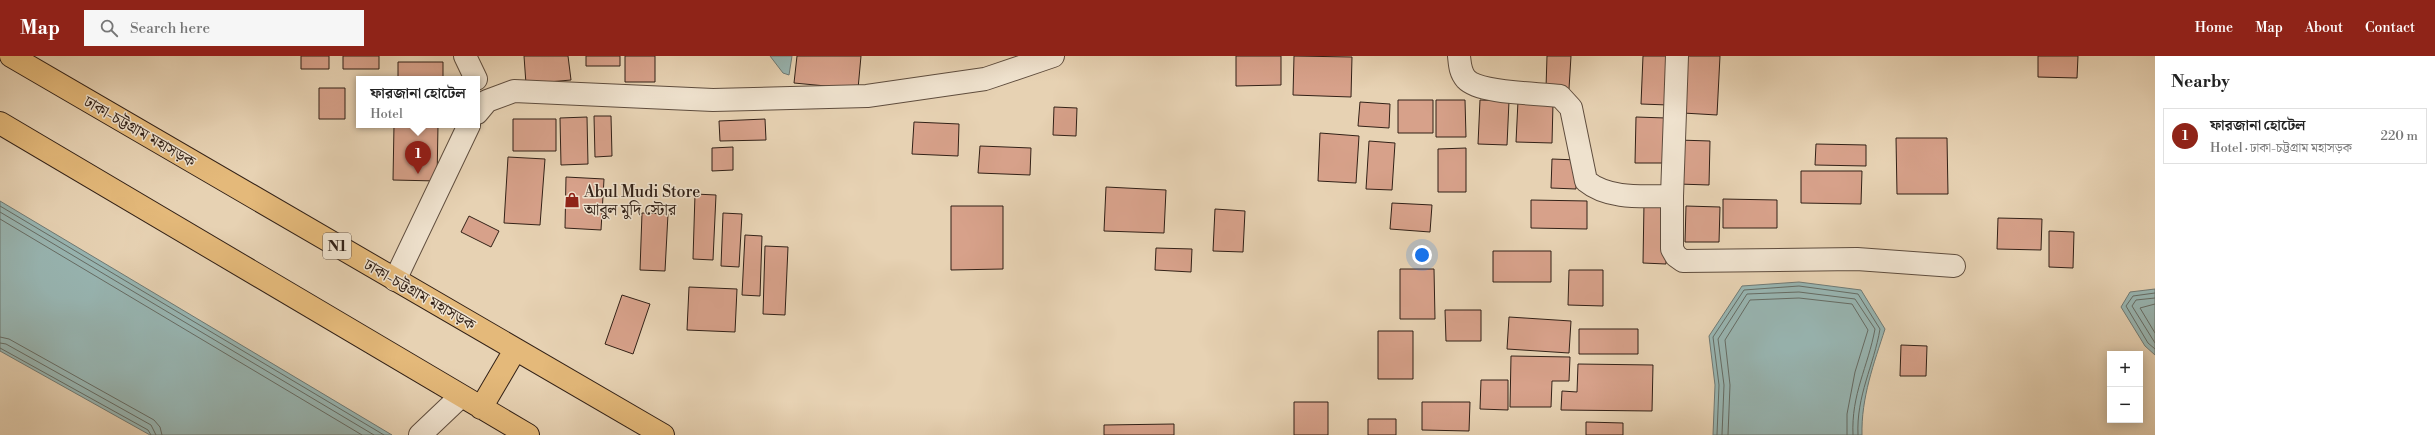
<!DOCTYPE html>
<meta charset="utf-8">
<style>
:root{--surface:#fff;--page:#f6f6f6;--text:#222;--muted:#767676;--line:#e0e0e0;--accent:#8f2418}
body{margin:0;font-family:"Libre Bodoni","Noto Serif Bengali",serif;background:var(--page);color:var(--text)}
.controls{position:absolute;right:12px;bottom:12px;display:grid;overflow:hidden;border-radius:0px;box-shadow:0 2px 10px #0003}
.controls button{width:36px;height:36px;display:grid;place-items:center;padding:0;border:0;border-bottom:1px solid var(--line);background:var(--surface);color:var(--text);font:20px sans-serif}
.you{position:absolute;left:1422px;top:199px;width:14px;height:14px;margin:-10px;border:3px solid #fff;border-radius:50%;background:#1a73e8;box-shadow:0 0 0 6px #1a73e833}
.badge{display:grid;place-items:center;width:26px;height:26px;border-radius:50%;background:var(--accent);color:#fff;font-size:13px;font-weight:700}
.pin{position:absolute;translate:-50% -33px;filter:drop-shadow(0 1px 2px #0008)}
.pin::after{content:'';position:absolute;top:21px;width:14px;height:12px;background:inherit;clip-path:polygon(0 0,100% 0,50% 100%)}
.popup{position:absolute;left:356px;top:20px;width:124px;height:52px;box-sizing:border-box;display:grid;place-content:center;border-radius:0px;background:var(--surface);filter:drop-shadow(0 1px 3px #0005);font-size:13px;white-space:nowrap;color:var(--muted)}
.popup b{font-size:15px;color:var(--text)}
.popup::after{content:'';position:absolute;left:50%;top:100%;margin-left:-8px;border:8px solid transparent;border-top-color:var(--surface)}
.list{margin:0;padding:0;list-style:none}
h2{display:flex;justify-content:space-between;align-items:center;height:52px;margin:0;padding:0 16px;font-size:17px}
h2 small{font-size:13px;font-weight:400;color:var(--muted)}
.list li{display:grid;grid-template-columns:26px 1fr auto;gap:12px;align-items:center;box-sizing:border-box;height:56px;margin:0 8px 8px;padding:0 8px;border:1px solid var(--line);border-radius:0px}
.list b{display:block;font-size:15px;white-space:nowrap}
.list p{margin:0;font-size:13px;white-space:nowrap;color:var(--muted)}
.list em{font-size:13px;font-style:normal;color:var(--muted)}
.icon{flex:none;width:22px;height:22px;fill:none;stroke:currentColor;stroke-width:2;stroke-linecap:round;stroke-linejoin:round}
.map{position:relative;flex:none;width:2155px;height:379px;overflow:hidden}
header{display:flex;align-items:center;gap:24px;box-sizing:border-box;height:56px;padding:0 20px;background:var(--accent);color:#fff}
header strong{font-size:19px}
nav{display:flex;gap:22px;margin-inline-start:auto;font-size:14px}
.search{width:280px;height:36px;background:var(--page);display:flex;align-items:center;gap:10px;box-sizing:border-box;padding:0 14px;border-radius:0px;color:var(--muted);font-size:15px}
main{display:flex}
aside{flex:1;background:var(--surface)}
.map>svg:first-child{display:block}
</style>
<header>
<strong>Map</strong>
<div class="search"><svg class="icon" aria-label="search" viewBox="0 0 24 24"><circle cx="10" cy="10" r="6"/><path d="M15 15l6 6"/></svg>Search here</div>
<nav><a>Home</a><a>Map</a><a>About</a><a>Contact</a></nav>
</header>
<main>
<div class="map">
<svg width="2155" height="379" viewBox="0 0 2155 379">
<rect width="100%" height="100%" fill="#e7d2b3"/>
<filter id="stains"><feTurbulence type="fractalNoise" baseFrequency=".005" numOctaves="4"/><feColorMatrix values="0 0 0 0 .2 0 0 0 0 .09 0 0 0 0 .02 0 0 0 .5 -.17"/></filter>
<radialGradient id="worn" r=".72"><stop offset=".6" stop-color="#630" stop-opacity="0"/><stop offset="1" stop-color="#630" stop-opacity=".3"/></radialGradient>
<path fill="#98b6b3" stroke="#6f7a75" d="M 770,0 L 792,0 L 789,19 L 783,17 Z
M 0,145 L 392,379 L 150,379 L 0,295 Z
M 1799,226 L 1861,234 L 1885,273 C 1874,307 1861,342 1862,379 L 1713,379 L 1715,329 L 1709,280 L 1742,230 Z
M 2155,233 L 2155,299 L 2145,290 L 2121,251 L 2130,236 Z"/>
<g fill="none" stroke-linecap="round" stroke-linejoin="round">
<path stroke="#656c65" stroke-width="1" d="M 0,150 L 384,379
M 0,156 L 374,379
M 0,163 L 362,379
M 2155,237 L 2133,240 L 2126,250 L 2148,287 L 2155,293
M 2155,242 L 2136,244 L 2132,250 L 2155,287
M 2155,248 L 2140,252 L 2155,277
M 0,281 L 9,283 L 154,364 L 160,371 L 162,379
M 0,287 L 6,288 L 151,369 L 156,379
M 0,292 L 148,374 L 151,379
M 1717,379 L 1719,329 L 1713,281 L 1744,234 L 1799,230 L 1858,238 L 1880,273 C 1874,309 1856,340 1858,379
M 1722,379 L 1724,329 L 1718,283 L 1747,238 L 1799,236 L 1855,243 L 1875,273 C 1868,311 1851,338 1853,379
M 1728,379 L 1730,329 L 1725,284 L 1750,244 L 1799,242 L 1852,248 L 1868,274 L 1855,316 L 1847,358 L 1847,379"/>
</g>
<path fill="#d7a18a" stroke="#322117" d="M 301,0 L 329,0 L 329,13 L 301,13 Z
M 343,0 L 379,0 L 379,13 L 343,13 Z
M 524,0 L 568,0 L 571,24 L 526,28 Z
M 586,0 L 620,0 L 620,10 L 586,10 Z
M 625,0 L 655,0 L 655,26 L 625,26 Z
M 797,0 L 861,0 L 858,33 L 794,27 Z
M 1236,0 L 1281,0 L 1281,29 L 1236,30 Z
M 1294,0 L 1352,1 L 1351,41 L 1293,39 Z
M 1547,0 L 1571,0 L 1569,33 L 1546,32 Z
M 1643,0 L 1670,0 L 1668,49 L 1641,48 Z
M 1685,0 L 1720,0 L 1717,59 L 1683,57 Z
M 2038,0 L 2078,0 L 2077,22 L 2038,21 Z
M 398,6 L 443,6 L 443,23 L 398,23 Z
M 319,32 L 345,32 L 345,63 L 319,63 Z
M 1398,44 L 1433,44 L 1433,77 L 1398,77 Z
M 1436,44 L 1465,44 L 1466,81 L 1436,81 Z
M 1480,44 L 1509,45 L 1507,89 L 1478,88 Z
M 1518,45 L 1553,47 L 1552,87 L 1516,86 Z
M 1360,46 L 1390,48 L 1389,72 L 1358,70 Z
M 1054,51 L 1077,52 L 1076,80 L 1053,79 Z
M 594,60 L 611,60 L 612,100 L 595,101 Z
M 587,61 L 588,108 L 561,109 L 560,62 Z
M 1636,61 L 1666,62 L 1665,107 L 1635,107 Z
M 513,63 L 556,63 L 556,95 L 513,95 Z
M 765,63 L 766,84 L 720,85 L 719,65 Z
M 914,66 L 959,68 L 958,100 L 912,98 Z
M 394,69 L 438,69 L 437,125 L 393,124 Z
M 1320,77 L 1359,80 L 1356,127 L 1318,125 Z
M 1896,82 L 1947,82 L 1948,138 L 1897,138 Z
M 1678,84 L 1710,85 L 1709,129 L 1678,128 Z
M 1369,85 L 1395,87 L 1392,134 L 1366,133 Z
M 1816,88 L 1866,89 L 1866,110 L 1815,109 Z
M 980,90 L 1031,92 L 1030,119 L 978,117 Z
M 733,91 L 733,114 L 712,115 L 712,92 Z
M 1466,92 L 1466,136 L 1438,136 L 1438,93 Z
M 508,101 L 545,103 L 540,169 L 504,167 Z
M 1552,103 L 1577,104 L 1576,133 L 1551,132 Z
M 1801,115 L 1862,115 L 1861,148 L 1801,147 Z
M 566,121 L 604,123 L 601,174 L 565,172 Z
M 1106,131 L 1166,134 L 1164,177 L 1104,175 Z
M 695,138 L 716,139 L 713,204 L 693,203 Z
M 1723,143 L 1777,144 L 1777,172 L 1723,172 Z
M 1531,144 L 1587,145 L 1587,173 L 1531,172 Z
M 1392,147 L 1432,149 L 1430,176 L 1390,173 Z
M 1644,147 L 1667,148 L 1666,208 L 1643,207 Z
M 951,150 L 1003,150 L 1003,213 L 951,214 Z
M 1686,150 L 1720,151 L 1719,186 L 1685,186 Z
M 1215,153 L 1245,155 L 1243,196 L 1213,195 Z
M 642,157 L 668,158 L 665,215 L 640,214 Z
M 723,157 L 742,158 L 739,211 L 721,210 Z
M 469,160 L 499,175 L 491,191 L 461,176 Z
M 1998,162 L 2042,163 L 2041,194 L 1997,193 Z
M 2049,175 L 2074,176 L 2073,212 L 2049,211 Z
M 745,179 L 762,180 L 760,240 L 742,239 Z
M 765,190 L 788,191 L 785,259 L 763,258 Z
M 1156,192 L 1192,193 L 1191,216 L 1155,214 Z
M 1493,195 L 1551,195 L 1551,226 L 1493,226 Z
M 1400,213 L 1434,213 L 1435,263 L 1400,263 Z
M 1569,214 L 1603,214 L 1603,250 L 1568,249 Z
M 689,231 L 737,233 L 735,276 L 687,274 Z
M 622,239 L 650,248 L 633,298 L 605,288 Z
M 1445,254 L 1481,254 L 1481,285 L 1446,285 Z
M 1509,261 L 1571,265 L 1569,297 L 1507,293 Z
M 1579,273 L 1638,273 L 1638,298 L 1579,298 Z
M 1378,275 L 1413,275 L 1413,323 L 1378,323 Z
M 1901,289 L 1927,290 L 1926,320 L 1900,320 Z
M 1511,300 L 1570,301 L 1569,325 L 1552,325 L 1551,351 L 1510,351 Z
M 1578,308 L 1653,309 L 1652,355 L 1561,354 L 1562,335 L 1577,336 Z
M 1481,324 L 1508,324 L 1508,354 L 1480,353 Z
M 1294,346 L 1328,346 L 1328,379 L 1294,379 Z
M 1422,346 L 1470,346 L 1469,375 L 1422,374 Z
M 1368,363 L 1396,363 L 1396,379 L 1368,379 Z
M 1586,366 L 1623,367 L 1623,379 L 1586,379 Z
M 1174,368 L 1174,379 L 1104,379 L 1104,369 Z"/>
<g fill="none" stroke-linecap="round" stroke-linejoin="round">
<defs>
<path id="minor" d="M 465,0 L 476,23
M 1459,0 C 1460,9 1460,16 1466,23 C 1480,38 1539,37 1560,40 L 1571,52 L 1586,125 C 1609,144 1644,140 1672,140 L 1672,193 L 1676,200 L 1683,205 L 1857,203 L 1954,210
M 477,57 L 487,45 L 514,35 L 713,44 L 867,40 L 985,23 L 1053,0
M 1672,140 L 1677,0
M 395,224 L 469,69
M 420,379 L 460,341"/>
<path id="highway" d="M 11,0 L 663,379
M 0,67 L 528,379
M 481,352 L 515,294"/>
</defs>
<use href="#minor" stroke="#5f4d3e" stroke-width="24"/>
<use href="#highway" stroke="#322117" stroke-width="24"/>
<use href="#minor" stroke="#efe2ce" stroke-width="22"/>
<use href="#highway" stroke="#e4b97a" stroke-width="22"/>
</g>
<defs>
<symbol id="shop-bare" viewBox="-9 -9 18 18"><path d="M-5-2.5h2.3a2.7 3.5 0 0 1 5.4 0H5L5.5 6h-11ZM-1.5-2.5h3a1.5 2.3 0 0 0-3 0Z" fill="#8f2418" stroke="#efe2ce" stroke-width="2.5" paint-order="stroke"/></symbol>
</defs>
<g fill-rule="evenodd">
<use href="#shop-bare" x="561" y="133" width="22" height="22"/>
</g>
<g text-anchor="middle" stroke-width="3" stroke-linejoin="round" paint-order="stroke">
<rect fill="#efe2ce" stroke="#6b5b4e" stroke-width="1" x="323" y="177" width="28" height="26" rx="3"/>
<g font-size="15" font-weight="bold" fill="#322117">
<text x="337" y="195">N1</text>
</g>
<g font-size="16" fill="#322117" stroke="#efe2ce">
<text transform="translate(140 75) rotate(30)" y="6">ঢাকা-চট্টগ্রাম মহাসড়ক</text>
<text transform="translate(420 238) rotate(30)" y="6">ঢাকা-চট্টগ্রাম মহাসড়ক</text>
</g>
<g font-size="16" fill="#322117" stroke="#efe2ce" text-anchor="start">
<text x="584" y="141">Abul Mudi Store<tspan x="584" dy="18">আবুল মুদি স্টোর</tspan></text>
</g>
</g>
<rect width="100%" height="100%" filter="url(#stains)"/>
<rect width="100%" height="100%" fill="url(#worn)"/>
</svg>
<div class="controls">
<button>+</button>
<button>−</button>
</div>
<div class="you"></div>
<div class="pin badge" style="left:418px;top:118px">1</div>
<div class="popup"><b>ফারজানা হোটেল</b>Hotel</div>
</div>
<aside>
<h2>Nearby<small></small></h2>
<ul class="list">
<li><span class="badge">1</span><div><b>ফারজানা হোটেল</b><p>Hotel · ঢাকা-চট্টগ্রাম মহাসড়ক</p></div><em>220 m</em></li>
</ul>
</aside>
</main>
